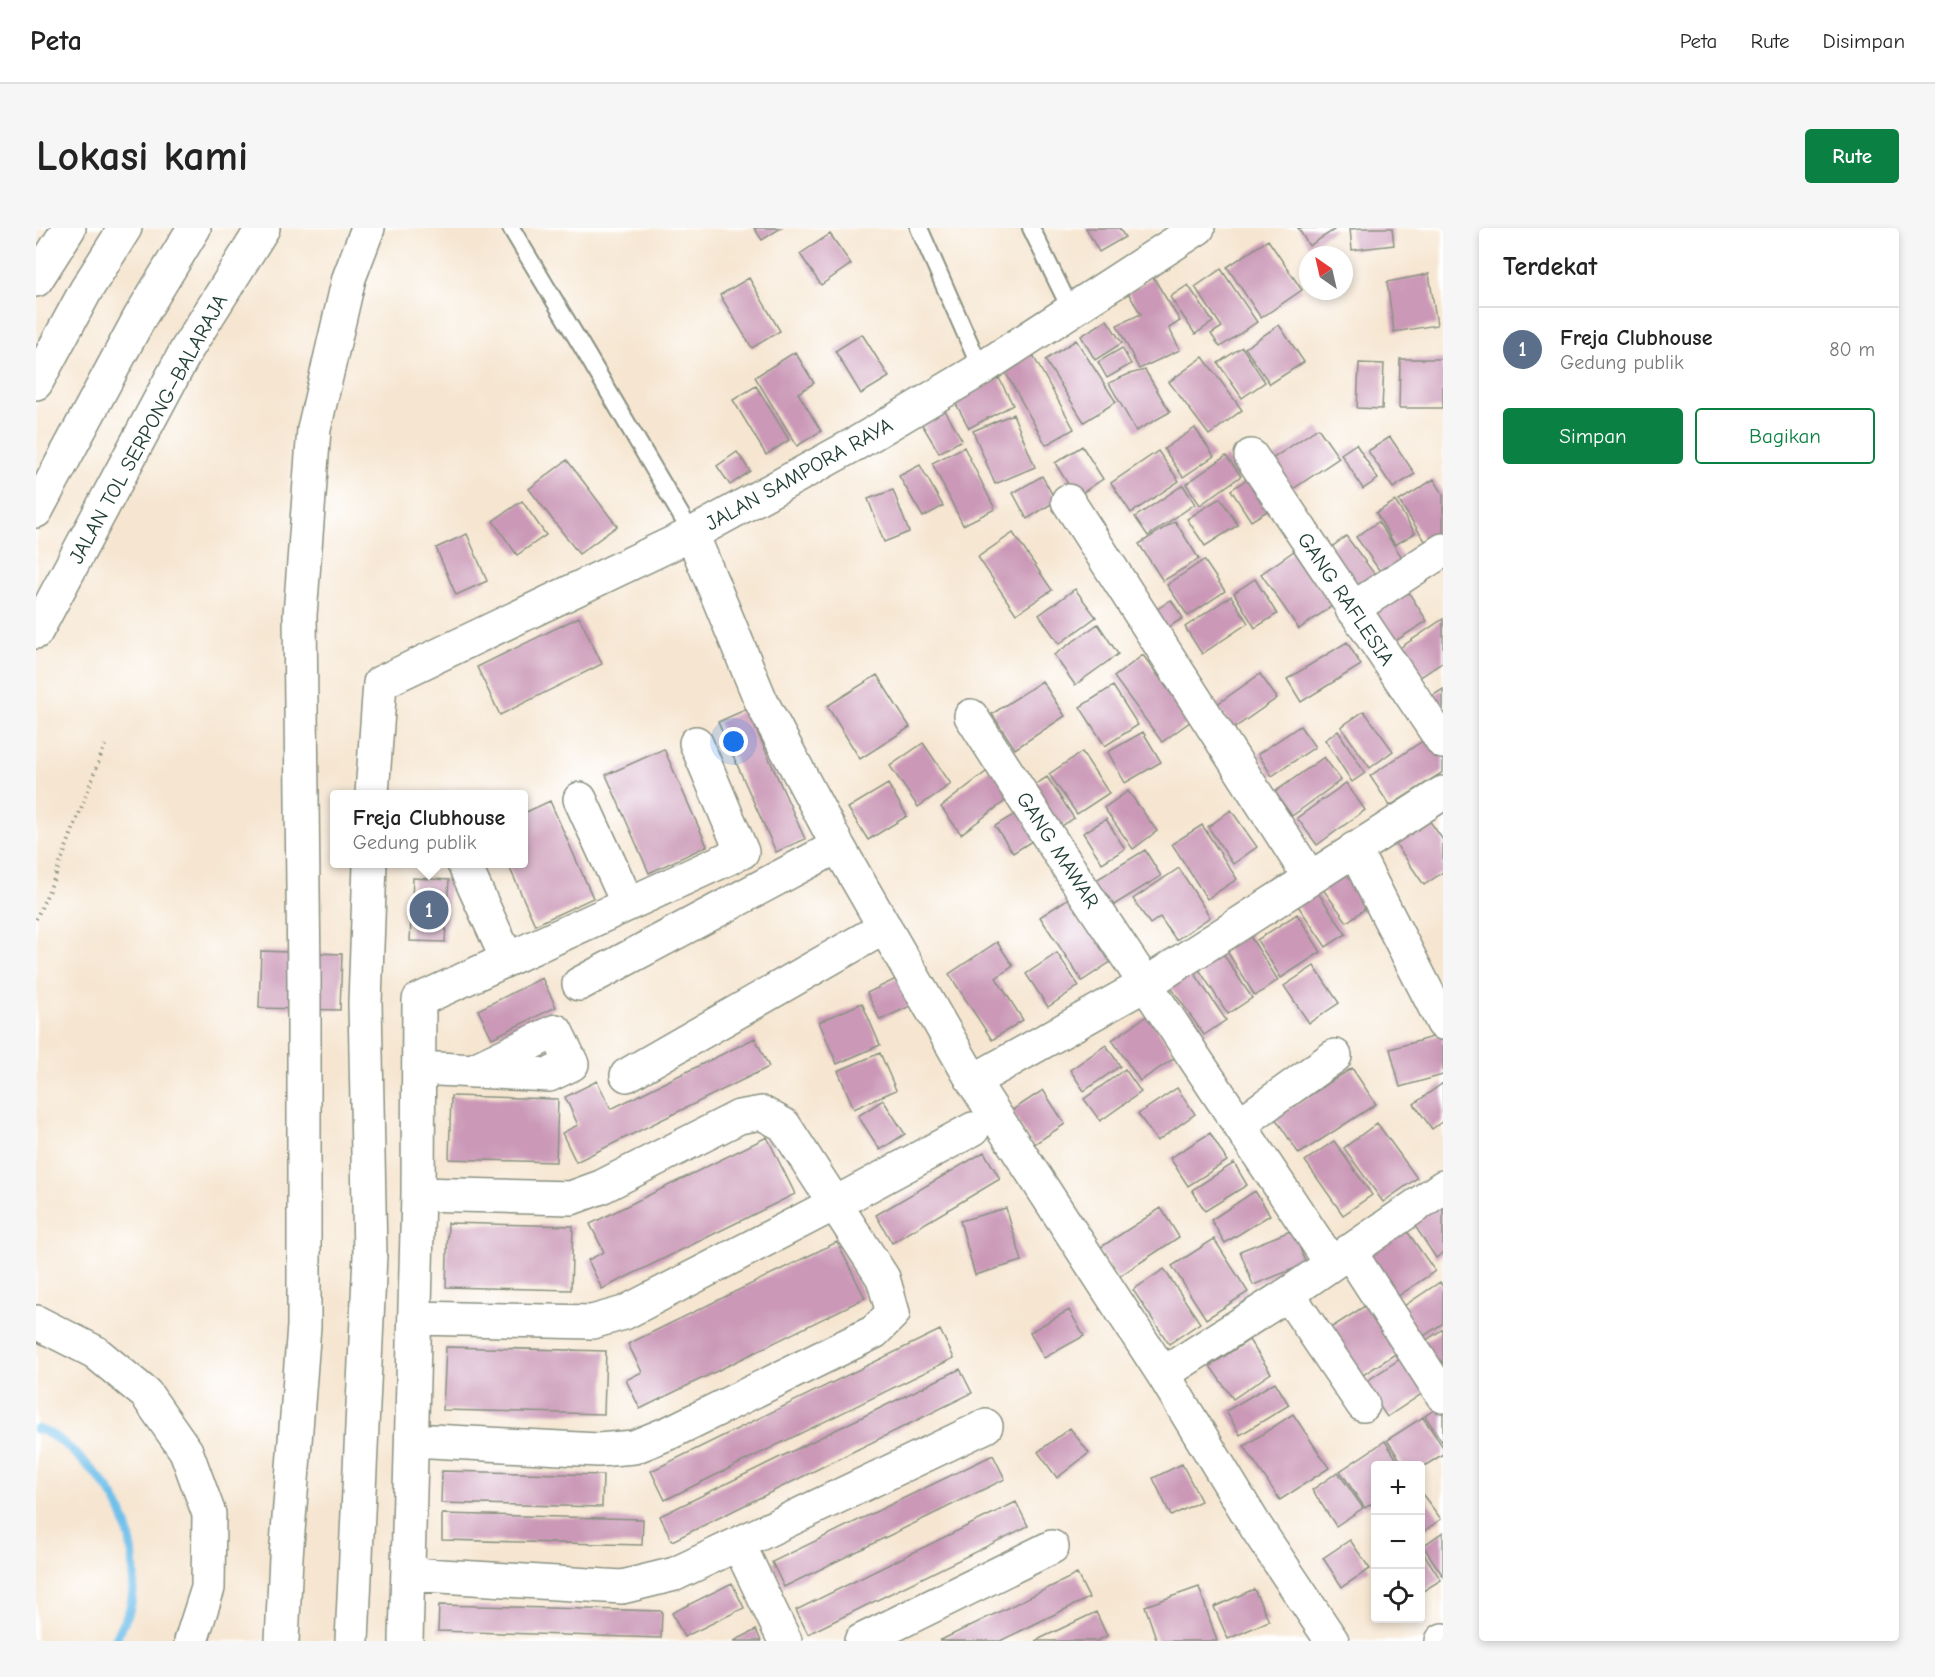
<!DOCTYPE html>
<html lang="id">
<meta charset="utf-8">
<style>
:root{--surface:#fff;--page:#f6f6f6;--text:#222;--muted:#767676;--line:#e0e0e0;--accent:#0b8043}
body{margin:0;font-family:"Comic Neue",sans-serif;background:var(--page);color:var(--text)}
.controls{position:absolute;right:18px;bottom:18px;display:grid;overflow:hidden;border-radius:6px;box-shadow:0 3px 9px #0003}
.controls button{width:54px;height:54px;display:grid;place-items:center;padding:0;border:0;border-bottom:2px solid var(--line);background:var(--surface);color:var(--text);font:30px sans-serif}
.compass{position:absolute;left:1263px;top:18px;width:54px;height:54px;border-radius:50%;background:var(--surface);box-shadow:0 3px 9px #0003;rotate:326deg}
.you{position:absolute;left:698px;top:514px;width:21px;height:21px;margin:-15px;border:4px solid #fff;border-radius:50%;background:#1a73e8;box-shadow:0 0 0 9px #1a73e833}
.badge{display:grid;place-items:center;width:39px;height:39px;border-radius:50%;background:var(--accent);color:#fff;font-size:20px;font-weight:700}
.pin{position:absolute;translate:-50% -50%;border:3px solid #fff;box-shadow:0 2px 6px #0006}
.popup{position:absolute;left:294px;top:562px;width:198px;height:78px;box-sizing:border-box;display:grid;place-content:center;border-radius:6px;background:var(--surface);filter:drop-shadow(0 2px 4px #0005);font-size:20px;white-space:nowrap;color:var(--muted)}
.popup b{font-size:22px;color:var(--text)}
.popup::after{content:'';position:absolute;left:50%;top:100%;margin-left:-12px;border:12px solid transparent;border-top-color:var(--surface)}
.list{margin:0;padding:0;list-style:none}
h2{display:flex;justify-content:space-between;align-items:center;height:78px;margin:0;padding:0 24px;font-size:26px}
h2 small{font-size:20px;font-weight:400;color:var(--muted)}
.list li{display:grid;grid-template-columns:39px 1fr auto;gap:18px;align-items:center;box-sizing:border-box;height:84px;padding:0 24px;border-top:2px solid var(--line)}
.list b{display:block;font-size:22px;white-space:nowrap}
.list p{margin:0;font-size:20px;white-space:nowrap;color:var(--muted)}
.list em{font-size:20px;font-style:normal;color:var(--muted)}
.actions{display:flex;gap:12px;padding:18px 24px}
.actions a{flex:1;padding:14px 0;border:2px solid var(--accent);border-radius:6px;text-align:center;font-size:21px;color:var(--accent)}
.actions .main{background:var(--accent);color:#fff}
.icon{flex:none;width:33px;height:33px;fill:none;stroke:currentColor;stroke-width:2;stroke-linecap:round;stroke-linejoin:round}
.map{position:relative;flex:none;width:1407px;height:1413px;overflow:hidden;border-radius:6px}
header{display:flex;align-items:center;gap:36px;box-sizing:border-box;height:84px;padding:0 30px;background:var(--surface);border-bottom:2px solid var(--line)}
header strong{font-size:28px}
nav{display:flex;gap:33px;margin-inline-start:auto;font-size:21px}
.intro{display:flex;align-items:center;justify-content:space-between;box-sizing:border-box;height:144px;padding:0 36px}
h1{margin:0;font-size:42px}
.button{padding:15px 27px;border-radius:6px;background:var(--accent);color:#fff;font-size:21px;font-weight:700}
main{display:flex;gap:36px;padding:0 36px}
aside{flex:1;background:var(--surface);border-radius:6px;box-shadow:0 3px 9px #0003}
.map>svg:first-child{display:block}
</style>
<header>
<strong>Peta</strong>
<nav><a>Peta</a><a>Rute</a><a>Disimpan</a></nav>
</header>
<div class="intro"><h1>Lokasi kami</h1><a class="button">Rute</a></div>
<main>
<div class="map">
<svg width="1407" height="1413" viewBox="0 0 1407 1413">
<rect width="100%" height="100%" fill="#fff"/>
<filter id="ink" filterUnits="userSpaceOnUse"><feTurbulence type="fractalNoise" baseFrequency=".0167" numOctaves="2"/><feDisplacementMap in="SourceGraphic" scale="12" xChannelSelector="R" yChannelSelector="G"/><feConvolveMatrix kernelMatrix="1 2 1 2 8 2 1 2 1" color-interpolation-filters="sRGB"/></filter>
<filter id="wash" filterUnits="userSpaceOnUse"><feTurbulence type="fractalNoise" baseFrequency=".008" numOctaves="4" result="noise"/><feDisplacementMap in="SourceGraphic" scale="24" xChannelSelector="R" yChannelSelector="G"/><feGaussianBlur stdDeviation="1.35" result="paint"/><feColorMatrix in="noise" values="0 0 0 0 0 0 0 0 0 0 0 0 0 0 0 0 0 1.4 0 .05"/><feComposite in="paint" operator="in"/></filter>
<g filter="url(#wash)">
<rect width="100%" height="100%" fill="#f6e6d1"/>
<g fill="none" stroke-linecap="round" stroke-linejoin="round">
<path stroke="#70c0eb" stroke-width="9" d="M 0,1201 C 17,1204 34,1220 46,1232 C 59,1245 72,1258 81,1275 C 97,1306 103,1350 93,1383 C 89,1394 83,1403 79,1413"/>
</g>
<g id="blocks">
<path fill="#cb99b7" d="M 718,0 L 745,0 L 726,12 Z
M 1050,0 L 1083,0 L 1089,9 L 1063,24 Z
M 1262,0 L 1297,0 L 1298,2 L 1273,18 Z
M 1327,0 L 1356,0 L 1358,17 L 1316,22 L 1314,1 Z
M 794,6 L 815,36 L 785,57 L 764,26 Z
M 1232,12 L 1266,62 L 1225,90 L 1191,39 Z
M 1185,41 L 1221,94 L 1184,119 L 1175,106 L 1186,99 L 1159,59 Z
M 1393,46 L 1401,97 L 1358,104 L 1351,54 Z
M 1117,49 L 1144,93 L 1133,100 L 1144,122 L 1103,141 L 1081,97 L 1105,86 L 1092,65 Z
M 713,50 L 744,103 L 716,120 L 684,67 Z
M 1152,57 L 1177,94 L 1159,106 L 1134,69 Z
M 1071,92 L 1086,115 L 1059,132 L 1045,108 Z
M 1243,97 L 1268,134 L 1234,156 L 1209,120 Z
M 826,106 L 853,149 L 825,166 L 799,123 Z
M 1040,112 L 1080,174 L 1048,194 L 1009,132 Z
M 1206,119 L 1229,154 L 1206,170 L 1182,135 Z
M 1086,120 L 1095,136 L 1071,150 L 1062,134 Z
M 759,124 L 778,155 L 762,165 L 785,203 L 761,218 L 719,149 Z
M 995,124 L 1038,201 L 1010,217 L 967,140 Z
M 1167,129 L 1206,182 L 1173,207 L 1133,154 Z
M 1364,131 L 1407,131 L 1407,180 L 1363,180 Z
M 1323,135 L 1348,136 L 1346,181 L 1321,180 Z
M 1109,142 L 1134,184 L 1100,203 L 1073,155 L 1093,146 Z
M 963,150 L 977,177 L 933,200 L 919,174 Z
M 720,158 L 753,212 L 730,227 L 697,172 Z
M 907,179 L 926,212 L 903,225 L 884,193 Z
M 977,186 L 999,239 L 959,256 L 937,203 Z
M 1159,200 L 1178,228 L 1147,249 L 1128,221 Z
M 1282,200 L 1303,230 L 1251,265 L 1230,235 Z
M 1354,209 L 1379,246 L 1357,260 L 1332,223 Z
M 1320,216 L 1342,251 L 1327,261 L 1305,226 Z
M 1046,218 L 1067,251 L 1040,269 L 1019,235 Z
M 928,219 L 959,281 L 927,297 L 896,235 Z
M 1122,223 L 1143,253 L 1095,285 L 1075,255 Z
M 701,224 L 714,243 L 694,257 L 681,238 Z
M 1190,228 L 1205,248 L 1164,277 L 1150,256 Z
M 531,232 L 581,298 L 543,326 L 493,261 Z
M 884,237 L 907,278 L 887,289 L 863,248 Z
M 1220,245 L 1241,277 L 1215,293 L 1195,262 Z
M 1006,248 L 1020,273 L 991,291 L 977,265 Z
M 1398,251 L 1407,266 L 1407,314 L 1395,322 L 1363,273 Z
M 1147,257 L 1159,276 L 1112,308 L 1099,289 Z
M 857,262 L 873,304 L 848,314 L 832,271 Z
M 1184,270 L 1202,297 L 1169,318 L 1151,291 Z
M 486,273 L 510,307 L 481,327 L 457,293 Z
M 1359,273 L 1379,305 L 1359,317 L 1340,285 Z
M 1139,293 L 1163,331 L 1127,353 L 1103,316 Z
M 1342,294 L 1370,335 L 1348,349 L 1320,309 Z
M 977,305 L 1016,362 L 980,386 L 942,329 Z
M 431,306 L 451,353 L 420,367 L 400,320 Z
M 1310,308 L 1343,352 L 1321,368 L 1288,325 Z
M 1258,323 L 1296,378 L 1263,401 L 1225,346 Z
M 1168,332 L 1189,363 L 1152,388 L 1131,357 Z
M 1219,351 L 1241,386 L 1219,400 L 1198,365 Z
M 1369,359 L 1391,393 L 1350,419 L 1329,385 Z
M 1039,361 L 1060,389 L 1023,416 L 1003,387 Z
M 1195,368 L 1212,395 L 1166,426 L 1149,399 Z
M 1135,372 L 1147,390 L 1122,406 L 1111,388 Z
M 543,389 L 566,436 L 464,487 L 441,439 Z
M 1407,391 L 1407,434 L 1374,456 L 1355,426 Z
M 1062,396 L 1082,426 L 1039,457 L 1018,427 Z
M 1311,414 L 1325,437 L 1265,474 L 1251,451 Z
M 1107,427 L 1155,493 L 1126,514 L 1078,449 Z
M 1224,446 L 1241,470 L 1197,501 L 1180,477 Z
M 841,447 L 874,499 L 824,531 L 791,478 Z
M 1006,453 L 1029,488 L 979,521 L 956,486 Z
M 1077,458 L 1102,497 L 1069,518 L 1044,479 Z
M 1407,461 L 1407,502 L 1388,473 Z
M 711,481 L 769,611 L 740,624 L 682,494 Z
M 1328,483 L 1357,523 L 1334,540 L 1305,499 Z
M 1264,498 L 1279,519 L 1236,548 L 1222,526 Z
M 1302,503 L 1329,545 L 1316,554 L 1289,512 Z
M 1107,504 L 1125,534 L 1089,555 L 1072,524 Z
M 1397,506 L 1407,521 L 1407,544 L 1354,578 L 1334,548 Z
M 887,515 L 915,556 L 882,579 L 854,538 Z
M 628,521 L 671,618 L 613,645 L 570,547 Z
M 1046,524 L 1073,565 L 1041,586 L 1013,546 Z
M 1288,529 L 1305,552 L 1256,588 L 1239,564 Z
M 955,540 L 976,568 L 925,606 L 905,579 Z
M 1011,549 L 1038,590 L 1017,604 L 989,563 Z
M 1310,555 L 1329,582 L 1281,617 L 1261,590 Z
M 852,556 L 871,588 L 832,612 L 812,580 Z
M 1092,563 L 1121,603 L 1097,621 L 1068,580 Z
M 514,573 L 557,670 L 499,697 L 472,636 L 488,636 L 488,585 Z
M 987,581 L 1004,608 L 977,625 L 959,598 Z
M 1195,582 L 1221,619 L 1197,636 L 1172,599 Z
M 1391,589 L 1407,612 L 1407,644 L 1388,657 L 1357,612 Z
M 1070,591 L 1089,621 L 1066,635 L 1047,605 Z
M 1166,597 L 1201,651 L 1171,671 L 1136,616 Z
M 1109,622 L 1125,648 L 1068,683 L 1052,657 Z
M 1314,633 L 1342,671 L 1311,694 L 1283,656 Z
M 1143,640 L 1174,689 L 1140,712 L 1124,689 L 1114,696 L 1097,671 Z
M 377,650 L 413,652 L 409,714 L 374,713 Z
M 1278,659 L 1310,706 L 1290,719 L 1258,672 Z
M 1039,666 L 1082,729 L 1046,753 L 1004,689 Z
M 1261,686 L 1285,724 L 1245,750 L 1221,712 Z
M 1212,705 L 1242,752 L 1219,768 L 1189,720 Z
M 961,714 L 977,738 L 960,750 L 987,792 L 956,812 L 913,746 Z
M 225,723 L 306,726 L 304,782 L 223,780 Z
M 1186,724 L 1216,770 L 1192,786 L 1162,740 Z
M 1021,725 L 1043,758 L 1012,779 L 990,746 Z
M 1153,737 L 1190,792 L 1168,807 L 1130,752 Z
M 1278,738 L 1303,775 L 1273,795 L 1248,758 Z
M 866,748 L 879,776 L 844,792 L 831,765 Z
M 506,750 L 520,779 L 456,810 L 442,782 Z
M 826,775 L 844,817 L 801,836 L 783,794 Z
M 1112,787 L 1140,829 L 1104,853 L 1076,812 Z
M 1407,806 L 1407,847 L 1364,859 L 1354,821 Z
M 719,810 L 733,839 L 540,934 L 526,905 L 542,897 L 529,869 L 561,853 L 575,881 Z
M 1070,817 L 1084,838 L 1048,863 L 1034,842 Z
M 844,825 L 860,862 L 818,881 L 802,843 Z
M 1316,840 L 1340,876 L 1263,926 L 1239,890 Z
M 1089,841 L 1105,864 L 1064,893 L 1048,871 Z
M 1407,855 L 1407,893 L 1396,901 L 1378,876 Z
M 1141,860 L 1159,886 L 1121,913 L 1102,886 Z
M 1007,862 L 1029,896 L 997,917 L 975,883 Z
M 415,868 L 522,871 L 520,934 L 413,931 Z
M 847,872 L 869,906 L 844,922 L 822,888 Z
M 1341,895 L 1381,950 L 1347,974 L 1308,920 Z
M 1174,905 L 1191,933 L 1152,958 L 1134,930 Z
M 731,909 L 759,966 L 566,1061 L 552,1032 L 568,1024 L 554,996 Z
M 1298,913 L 1336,967 L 1307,987 L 1269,933 Z
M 948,924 L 964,951 L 856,1015 L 840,987 Z
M 1198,935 L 1211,957 L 1169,983 L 1156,962 Z
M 1219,963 L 1234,987 L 1189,1015 L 1175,992 Z
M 1407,971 L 1407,1025 L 1400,1030 L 1375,992 Z
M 970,980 L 986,1033 L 939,1047 L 924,993 Z
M 1125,980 L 1143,1009 L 1081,1050 L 1062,1021 Z
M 412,995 L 537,998 L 535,1062 L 410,1059 Z
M 1368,999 L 1399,1043 L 1358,1071 L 1328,1027 Z
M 1257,1002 L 1270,1036 L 1217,1057 L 1204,1023 Z
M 1178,1011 L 1212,1064 L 1170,1091 L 1136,1038 Z
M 801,1014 L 829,1070 L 604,1181 L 590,1152 L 606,1144 L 592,1116 Z
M 1128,1041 L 1164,1095 L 1133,1116 L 1097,1062 Z
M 1404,1054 L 1407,1059 L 1407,1095 L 1379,1114 L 1359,1084 Z
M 1335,1074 L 1367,1121 L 1324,1149 L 1293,1101 Z
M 1033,1082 L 1048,1108 L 1008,1130 L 994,1104 Z
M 1407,1101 L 1407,1136 L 1401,1140 L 1385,1116 Z
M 904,1102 L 918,1130 L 629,1272 L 615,1243 Z
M 1213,1112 L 1235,1145 L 1197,1171 L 1174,1138 Z
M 410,1119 L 570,1123 L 568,1186 L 407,1182 Z
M 1367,1129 L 1390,1163 L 1351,1189 L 1328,1155 Z
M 924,1141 L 936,1165 L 636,1313 L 624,1288 Z
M 1239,1154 L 1253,1177 L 1204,1207 L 1190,1183 Z
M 1404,1178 L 1407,1183 L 1407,1215 L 1389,1188 Z
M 1257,1186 L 1293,1240 L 1244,1272 L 1208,1218 Z
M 1387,1189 L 1407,1219 L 1407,1226 L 1384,1241 L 1384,1238 L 1368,1238 L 1351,1212 Z
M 1034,1200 L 1053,1225 L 1021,1250 L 1002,1224 Z
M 1349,1213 L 1365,1238 L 1340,1238 L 1340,1272 L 1329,1280 L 1304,1243 Z
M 957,1227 L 969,1251 L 748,1359 L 736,1334 Z
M 1146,1236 L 1165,1273 L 1135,1288 L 1117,1250 Z
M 406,1243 L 567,1247 L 566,1279 L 405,1275 Z
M 1302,1244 L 1327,1280 L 1300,1298 L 1276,1262 Z
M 1384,1263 L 1405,1291 L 1384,1306 Z
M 980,1274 L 992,1298 L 772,1406 L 760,1382 Z
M 406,1286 L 607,1291 L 606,1317 L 406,1312 Z
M 1407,1304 L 1407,1348 L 1387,1318 Z
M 1314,1312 L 1334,1341 L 1306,1359 L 1287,1330 Z
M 1384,1320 L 1405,1352 L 1384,1365 Z
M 1041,1346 L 1053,1370 L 1013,1389 L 964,1413 L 903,1413 Z
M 696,1355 L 708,1380 L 648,1409 L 636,1385 Z
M 1163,1359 L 1181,1413 L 1121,1413 L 1109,1378 Z
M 1218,1361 L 1233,1393 L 1192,1411 L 1178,1379 Z
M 403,1377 L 626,1383 L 625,1410 L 402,1403 Z
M 1060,1384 L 1071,1408 L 1061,1413 L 999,1413 Z
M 720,1402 L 725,1413 L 698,1413 Z"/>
</g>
</g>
<g filter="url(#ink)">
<use href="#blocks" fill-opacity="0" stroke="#8a9282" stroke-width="1.5"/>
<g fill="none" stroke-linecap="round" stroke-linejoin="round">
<defs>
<path id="service" d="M 475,0 L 551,127 L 656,306
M 883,0 L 945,141
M 995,0 L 1035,82"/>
<path id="minor" d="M 1215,228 L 1407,514
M 1032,273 L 1274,650
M 656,306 L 725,473 L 802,618 L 937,853 L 1127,1146 L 1220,1299 L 1296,1413
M 1316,381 L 1407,322
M 935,488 L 1047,662 L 1295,1035
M 336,566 L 344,455 L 656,306 L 821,215 L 945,141 L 1162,0
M 544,571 L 592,676
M 1318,621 L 1407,795
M 428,636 L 471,731
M 543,756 L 802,618
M 383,840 L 513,847 L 536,836 L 520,803 L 436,843
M 591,847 L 849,699
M 937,853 L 1110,756 L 1407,565
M 1204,896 L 1299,828
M 1313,1023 L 1407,1168
M 1252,1066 L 1327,1177
M 380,1090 L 556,1094 L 588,1085 L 800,975 L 937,901
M 1127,1146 L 1252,1066 L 1407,959
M 377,1212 L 562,1222 L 598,1219 L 635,1204 L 838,1104 L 857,1085 L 847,1050 L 748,897 L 726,885 L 703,889 L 565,959 L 535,970 L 382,966
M 703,1317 L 749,1413
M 372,1346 L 586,1359 L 639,1346 L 950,1198
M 316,1413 L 334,1027 L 329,774 L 334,636
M 370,1413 L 382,966 L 383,772 L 706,624 L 660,515
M 825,1413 L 1016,1319
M 1406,1413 L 1407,1412"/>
<path id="motorway" d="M 0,52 L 33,0
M 0,155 L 50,62 L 89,0
M 0,283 L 104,89 L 158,0
M 0,404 L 151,121 L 227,0
M 0,1094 L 59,1124 L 110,1166 L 150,1223 L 173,1286 L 172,1360 L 155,1413
M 246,1413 L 250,1329 L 268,1098 L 268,751 L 264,387 L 278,201 L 313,50 L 332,0"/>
</defs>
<use href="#service" stroke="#8a9282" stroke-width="20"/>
<use href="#minor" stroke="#8a9282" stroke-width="36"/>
<use href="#motorway" stroke="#8a9282" stroke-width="36"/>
<path stroke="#8a9282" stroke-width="4" stroke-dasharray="1.5 4.5" stroke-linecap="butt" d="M 0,691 L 19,649 L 69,517"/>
<use href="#service" stroke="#fff" stroke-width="16"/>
<use href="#minor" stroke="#fff" stroke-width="33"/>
<use href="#motorway" stroke="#fff" stroke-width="33"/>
</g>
</g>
<g text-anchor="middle" stroke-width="4.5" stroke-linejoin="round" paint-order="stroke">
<g font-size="21" fill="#1f3d34" stroke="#fff">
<text transform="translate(112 201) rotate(-61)" y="7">JALAN TOL SERPONG–BALARAJA</text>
<text transform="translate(763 246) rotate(-29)" y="7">JALAN SAMPORA RAYA</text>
<text transform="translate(1310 371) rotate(56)" y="7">GANG RAFLESIA</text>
<text transform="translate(1022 622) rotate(57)" y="7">GANG MAWAR</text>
</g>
</g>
</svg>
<div class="controls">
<button>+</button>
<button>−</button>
<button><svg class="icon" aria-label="locate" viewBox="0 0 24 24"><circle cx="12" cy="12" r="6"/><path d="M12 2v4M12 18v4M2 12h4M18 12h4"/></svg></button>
</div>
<svg class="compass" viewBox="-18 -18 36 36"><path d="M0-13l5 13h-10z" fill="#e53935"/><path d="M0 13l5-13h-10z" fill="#767676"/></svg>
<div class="you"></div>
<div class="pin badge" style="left:393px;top:682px;background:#5c6f8a">1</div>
<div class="popup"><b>Freja Clubhouse</b>Gedung publik</div>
</div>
<aside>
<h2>Terdekat<small></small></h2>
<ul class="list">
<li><span class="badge" style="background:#5c6f8a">1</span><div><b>Freja Clubhouse</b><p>Gedung publik</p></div><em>80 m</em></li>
</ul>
<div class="actions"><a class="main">Simpan</a><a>Bagikan</a></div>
</aside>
</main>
